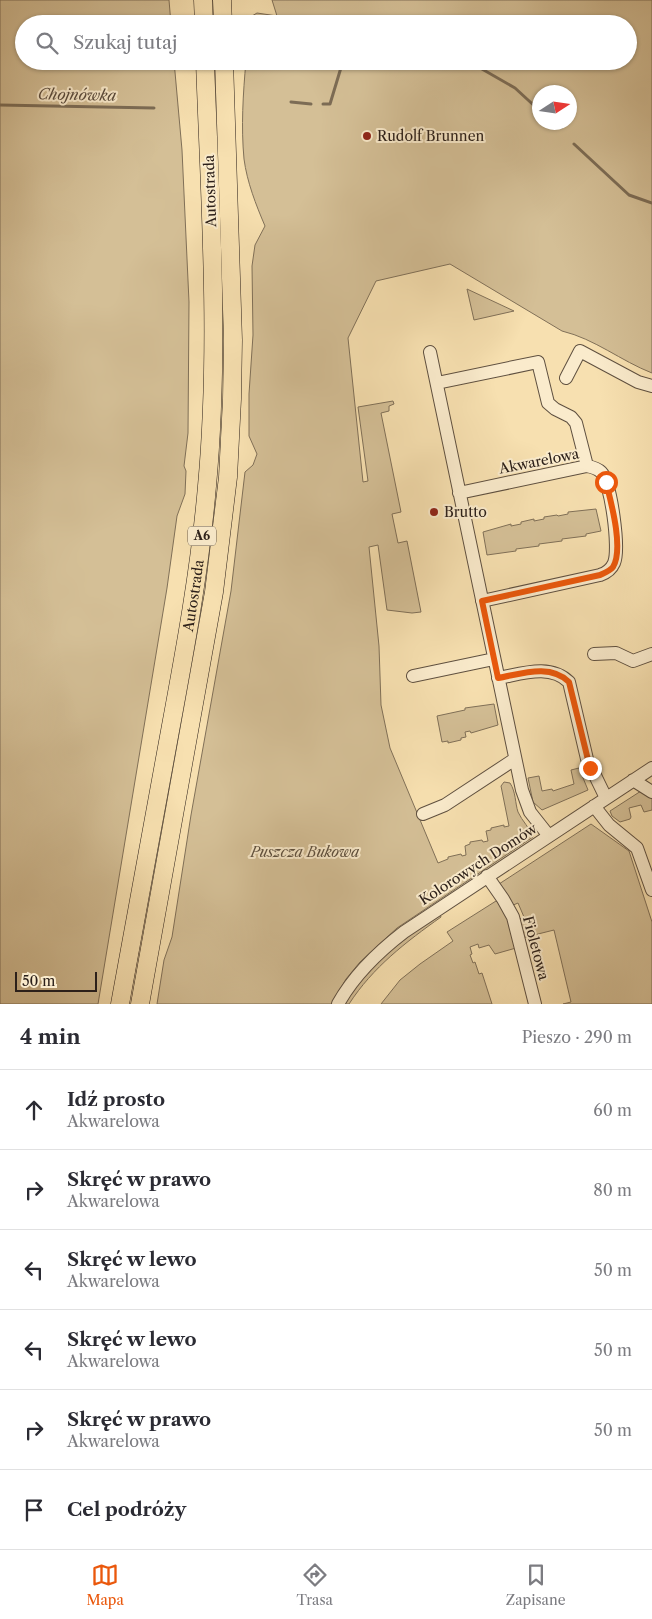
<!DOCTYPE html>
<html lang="pl">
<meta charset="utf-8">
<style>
:root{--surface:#fff;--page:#f7f7f7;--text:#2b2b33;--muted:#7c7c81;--line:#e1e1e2;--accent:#ea580c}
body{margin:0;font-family:"Libre Caslon Text",serif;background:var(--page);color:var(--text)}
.compass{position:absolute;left:532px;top:85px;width:45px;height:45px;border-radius:50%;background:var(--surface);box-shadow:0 1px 4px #0004;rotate:78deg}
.scale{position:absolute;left:15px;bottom:12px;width:82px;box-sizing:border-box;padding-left:5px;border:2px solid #2c201a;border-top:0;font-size:14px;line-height:18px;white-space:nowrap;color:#2c201a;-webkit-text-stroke:4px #faebcc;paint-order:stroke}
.stop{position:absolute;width:15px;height:15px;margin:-11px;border:4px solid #ea580c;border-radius:50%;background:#fff}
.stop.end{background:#ea580c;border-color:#fff;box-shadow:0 1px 5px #0008}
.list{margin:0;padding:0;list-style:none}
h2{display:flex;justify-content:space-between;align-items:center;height:65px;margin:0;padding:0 20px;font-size:21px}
h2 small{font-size:16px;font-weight:400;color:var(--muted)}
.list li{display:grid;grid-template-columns:32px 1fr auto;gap:15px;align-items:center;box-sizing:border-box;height:80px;padding:0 20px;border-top:1px solid var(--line)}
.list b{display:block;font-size:19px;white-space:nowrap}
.list p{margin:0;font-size:16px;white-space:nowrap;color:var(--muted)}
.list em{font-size:16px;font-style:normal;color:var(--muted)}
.icon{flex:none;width:28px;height:28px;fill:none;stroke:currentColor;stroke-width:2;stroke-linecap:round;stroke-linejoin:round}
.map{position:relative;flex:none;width:652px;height:1004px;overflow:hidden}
.search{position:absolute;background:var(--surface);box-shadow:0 1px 4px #0004;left:15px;right:15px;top:15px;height:55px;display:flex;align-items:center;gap:12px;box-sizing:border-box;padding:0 18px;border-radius:28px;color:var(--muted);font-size:19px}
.sheet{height:545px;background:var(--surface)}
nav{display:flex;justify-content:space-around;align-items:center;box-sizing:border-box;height:70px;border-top:1px solid var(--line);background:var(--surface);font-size:14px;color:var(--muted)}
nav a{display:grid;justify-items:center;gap:2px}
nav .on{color:var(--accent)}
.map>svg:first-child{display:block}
</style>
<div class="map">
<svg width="652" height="1004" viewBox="0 0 652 1004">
<rect width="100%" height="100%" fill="#f7e0b0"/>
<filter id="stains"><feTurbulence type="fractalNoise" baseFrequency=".004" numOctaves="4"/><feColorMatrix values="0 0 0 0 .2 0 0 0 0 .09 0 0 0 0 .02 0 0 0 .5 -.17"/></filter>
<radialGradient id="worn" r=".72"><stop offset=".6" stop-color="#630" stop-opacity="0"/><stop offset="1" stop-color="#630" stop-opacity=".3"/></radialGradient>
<path fill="#d4bf96" stroke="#807058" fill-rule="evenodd" d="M 0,0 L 169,0 L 171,24 L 24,24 L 24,61 L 174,61 L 182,150 L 189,302 L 188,433 L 184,466 L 186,471 L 185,494 L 177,516 L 167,588 L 98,1004 L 0,1004 Z
M 272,0 L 652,0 L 652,373 C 621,361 595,339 562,331 L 450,264 L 376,281 L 348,338 L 363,482 L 368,481 L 358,407 L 393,401 L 394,404 L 389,406 L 389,411 L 381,413 L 401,512 L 392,514 L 398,543 L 407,541 L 421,612 L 412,613 L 387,610 L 378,545 L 369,547 L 379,646 L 381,705 L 390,748 L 438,863 L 448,859 L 448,857 L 461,854 L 462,856 L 466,855 L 465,846 L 470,844 L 470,842 L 482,840 L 483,842 L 488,841 L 486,831 L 491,830 L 491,828 L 504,825 L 504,827 L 509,826 L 501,786 L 504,782 L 510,783 C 516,792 515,803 518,812 C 522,821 530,828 533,837 L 397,928 L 360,962 L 346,979 L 332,1004 L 157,1004 L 164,960 L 172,937 L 191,815 L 231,591 L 245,472 L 253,465 L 257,454 L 249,436 L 249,394 L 253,335 L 252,266 L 255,245 L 265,226 C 256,205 247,182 244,159 C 241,127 243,94 246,61 L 628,61 L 628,24 L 254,24 L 252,16 L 257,13 L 277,16 ZM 540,92 L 570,92 L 570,122 L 540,122 Z
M 467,289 L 514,311 L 474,320 Z
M 596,509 L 601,531 L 586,534 L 586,536 L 562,539 L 562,541 L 539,544 L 539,546 L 516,549 L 516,551 L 487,555 L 483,532 L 511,524 L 511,526 L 521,524 L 521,522 L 534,519 L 534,521 L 544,519 L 544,517 L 557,515 L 558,516 L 568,514 L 568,512 Z
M 494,704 L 498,725 L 471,733 L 470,731 L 465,732 L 466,737 L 461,738 L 461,740 L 448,743 L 448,741 L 442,742 L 437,716 L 465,710 L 465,708 Z
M 579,768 L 588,790 L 542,810 L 533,802 L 528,778 L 539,776 L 542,791 L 552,789 L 553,791 L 574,784 L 571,770 Z
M 641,791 L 652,798 L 652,810 L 644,812 L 641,805 L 629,808 L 631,817 L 630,819 L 620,822 L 612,816 L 610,811 Z
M 591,824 L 629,851 L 652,922 L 652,1004 L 563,1004 L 571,1002 L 554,930 L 522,938 L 517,920 L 524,917 L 518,903 L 511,906 L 499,884 Z
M 496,901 C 511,909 512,933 516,948 L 495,954 L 489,945 L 479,948 L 478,944 L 470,947 L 472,954 L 470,955 L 473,963 L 475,962 L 479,974 L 482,973 L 492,1004 L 381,1004 L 400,980 L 420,964 L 453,941 L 447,932 Z
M 440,914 L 441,917 C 406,942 373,967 349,1004 L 345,1004 C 367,965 404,939 440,914 Z"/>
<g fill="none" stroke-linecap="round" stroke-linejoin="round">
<path stroke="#7c6c55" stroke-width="3" d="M 468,61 L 515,88 L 540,111
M 291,102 L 311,104
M 323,104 L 330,104 L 343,61
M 0,105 L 154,108
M 556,122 L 562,127
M 574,144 L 629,195 L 652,203"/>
<defs>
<path id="minor" d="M 430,352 L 522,790 L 530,812 L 549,836
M 566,378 L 580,351 L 638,382 L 652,386
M 437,383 L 538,362 L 548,403 L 555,409 L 571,417 L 576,423 L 587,466
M 459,493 L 587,466 C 592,467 597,468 601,472 C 611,482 620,549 614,563 C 611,570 606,573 600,575 L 482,601
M 594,654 L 616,653 L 633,661 L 652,654
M 413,676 L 494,659
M 498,678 C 521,674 550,663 569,682 L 587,759 L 606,798
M 633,780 L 652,792
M 594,806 L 609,825 L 637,848 L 652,890
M 423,814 L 445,805 L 515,759
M 487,876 L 503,899 L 513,917 L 535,1004
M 338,1004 C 354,975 378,952 404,932 L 652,768"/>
<g id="highway">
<path d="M 203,0 L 204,24"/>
<path d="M 222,0 L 223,24"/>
<path id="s1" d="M 120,1004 C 137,913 153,822 170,731 C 185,650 200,569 207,486 C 220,345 210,203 205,61"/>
<path d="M 140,1004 L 214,592 L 228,477 L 232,399 L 233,340 L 224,61"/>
</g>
</defs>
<use href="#minor" stroke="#5f5040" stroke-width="14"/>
<use href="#highway" stroke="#2c201a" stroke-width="19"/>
<use href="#minor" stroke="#faebcc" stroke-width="12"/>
<use href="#highway" stroke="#f7e0b0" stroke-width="18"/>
</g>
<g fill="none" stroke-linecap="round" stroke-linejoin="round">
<path stroke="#ea580c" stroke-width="6" d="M 590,768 L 569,682 C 550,663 521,674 498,678 L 482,601 L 600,575 C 604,573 610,571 613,567 C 624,549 611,502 606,482"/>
</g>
<g fill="#8f2418" stroke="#faebcc" stroke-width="2">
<circle cx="367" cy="136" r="5"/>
<circle cx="434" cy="512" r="5"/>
</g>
<g text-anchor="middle" stroke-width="4" stroke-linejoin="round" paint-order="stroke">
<rect fill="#faebcc" stroke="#6a5d4f" stroke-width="1" x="188" y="526.5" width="28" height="19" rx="4"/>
<g font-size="12" font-weight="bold" fill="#2c201a">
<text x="202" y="540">A6</text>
</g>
<g font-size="14" fill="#2c201a" stroke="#faebcc" text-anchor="start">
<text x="377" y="141">Rudolf Brunnen</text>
<text x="444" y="517">Brutto</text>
</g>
<g font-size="14" fill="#2c201a" stroke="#faebcc">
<text transform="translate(210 191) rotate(-92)" y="5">Autostrada</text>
<text transform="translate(539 461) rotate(-11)" y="5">Akwarelowa</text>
<text dy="5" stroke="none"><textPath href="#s1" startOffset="415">Autostrada</textPath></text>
<text transform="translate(478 864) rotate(-33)" y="5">Kolorowych Domów</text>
<text transform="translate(536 948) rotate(75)" y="5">Fioletowa</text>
</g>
<g font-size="14" font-style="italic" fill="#5e503f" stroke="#faebcc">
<text x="305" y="857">Puszcza Bukowa</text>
</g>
<g font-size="15" font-style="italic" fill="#5b4c3d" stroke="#faebcc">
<text transform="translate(77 95) rotate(1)" y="5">Chojnówka</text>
</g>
</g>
<rect width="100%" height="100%" filter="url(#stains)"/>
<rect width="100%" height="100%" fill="url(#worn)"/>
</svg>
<svg class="compass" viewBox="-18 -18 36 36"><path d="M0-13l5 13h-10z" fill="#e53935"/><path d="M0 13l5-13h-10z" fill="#7c7c81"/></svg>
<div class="scale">50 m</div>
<div class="stop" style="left:606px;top:482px"></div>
<div class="stop end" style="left:590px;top:768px"></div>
<div class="search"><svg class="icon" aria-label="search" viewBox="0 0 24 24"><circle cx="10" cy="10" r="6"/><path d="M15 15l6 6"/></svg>Szukaj tutaj</div>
</div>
<section class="sheet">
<h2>4 min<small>Pieszo · 290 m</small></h2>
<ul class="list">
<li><svg class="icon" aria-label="ahead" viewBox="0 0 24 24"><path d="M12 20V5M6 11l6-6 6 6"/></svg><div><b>Idź prosto</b><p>Akwarelowa</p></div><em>60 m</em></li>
<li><svg class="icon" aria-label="right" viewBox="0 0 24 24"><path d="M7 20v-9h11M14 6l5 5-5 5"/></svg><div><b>Skręć w prawo</b><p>Akwarelowa</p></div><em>80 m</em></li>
<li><svg class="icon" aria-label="left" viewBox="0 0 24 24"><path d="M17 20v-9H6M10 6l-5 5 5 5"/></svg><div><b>Skręć w lewo</b><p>Akwarelowa</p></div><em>50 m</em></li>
<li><svg class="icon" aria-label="left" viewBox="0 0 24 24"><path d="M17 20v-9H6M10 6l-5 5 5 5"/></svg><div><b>Skręć w lewo</b><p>Akwarelowa</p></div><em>50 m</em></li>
<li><svg class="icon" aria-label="right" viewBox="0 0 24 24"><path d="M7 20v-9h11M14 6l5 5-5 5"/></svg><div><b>Skręć w prawo</b><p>Akwarelowa</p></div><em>50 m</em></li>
<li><svg class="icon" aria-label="arrive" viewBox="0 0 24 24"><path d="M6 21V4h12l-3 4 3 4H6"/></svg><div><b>Cel podróży</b></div></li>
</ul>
</section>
<nav>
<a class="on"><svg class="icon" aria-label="map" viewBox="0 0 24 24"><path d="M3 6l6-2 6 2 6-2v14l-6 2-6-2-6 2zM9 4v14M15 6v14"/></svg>Mapa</a>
<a><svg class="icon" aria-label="directions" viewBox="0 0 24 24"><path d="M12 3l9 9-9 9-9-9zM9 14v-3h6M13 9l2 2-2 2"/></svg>Trasa</a>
<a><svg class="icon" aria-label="saved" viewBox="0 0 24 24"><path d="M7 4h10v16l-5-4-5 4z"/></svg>Zapisane</a>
</nav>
